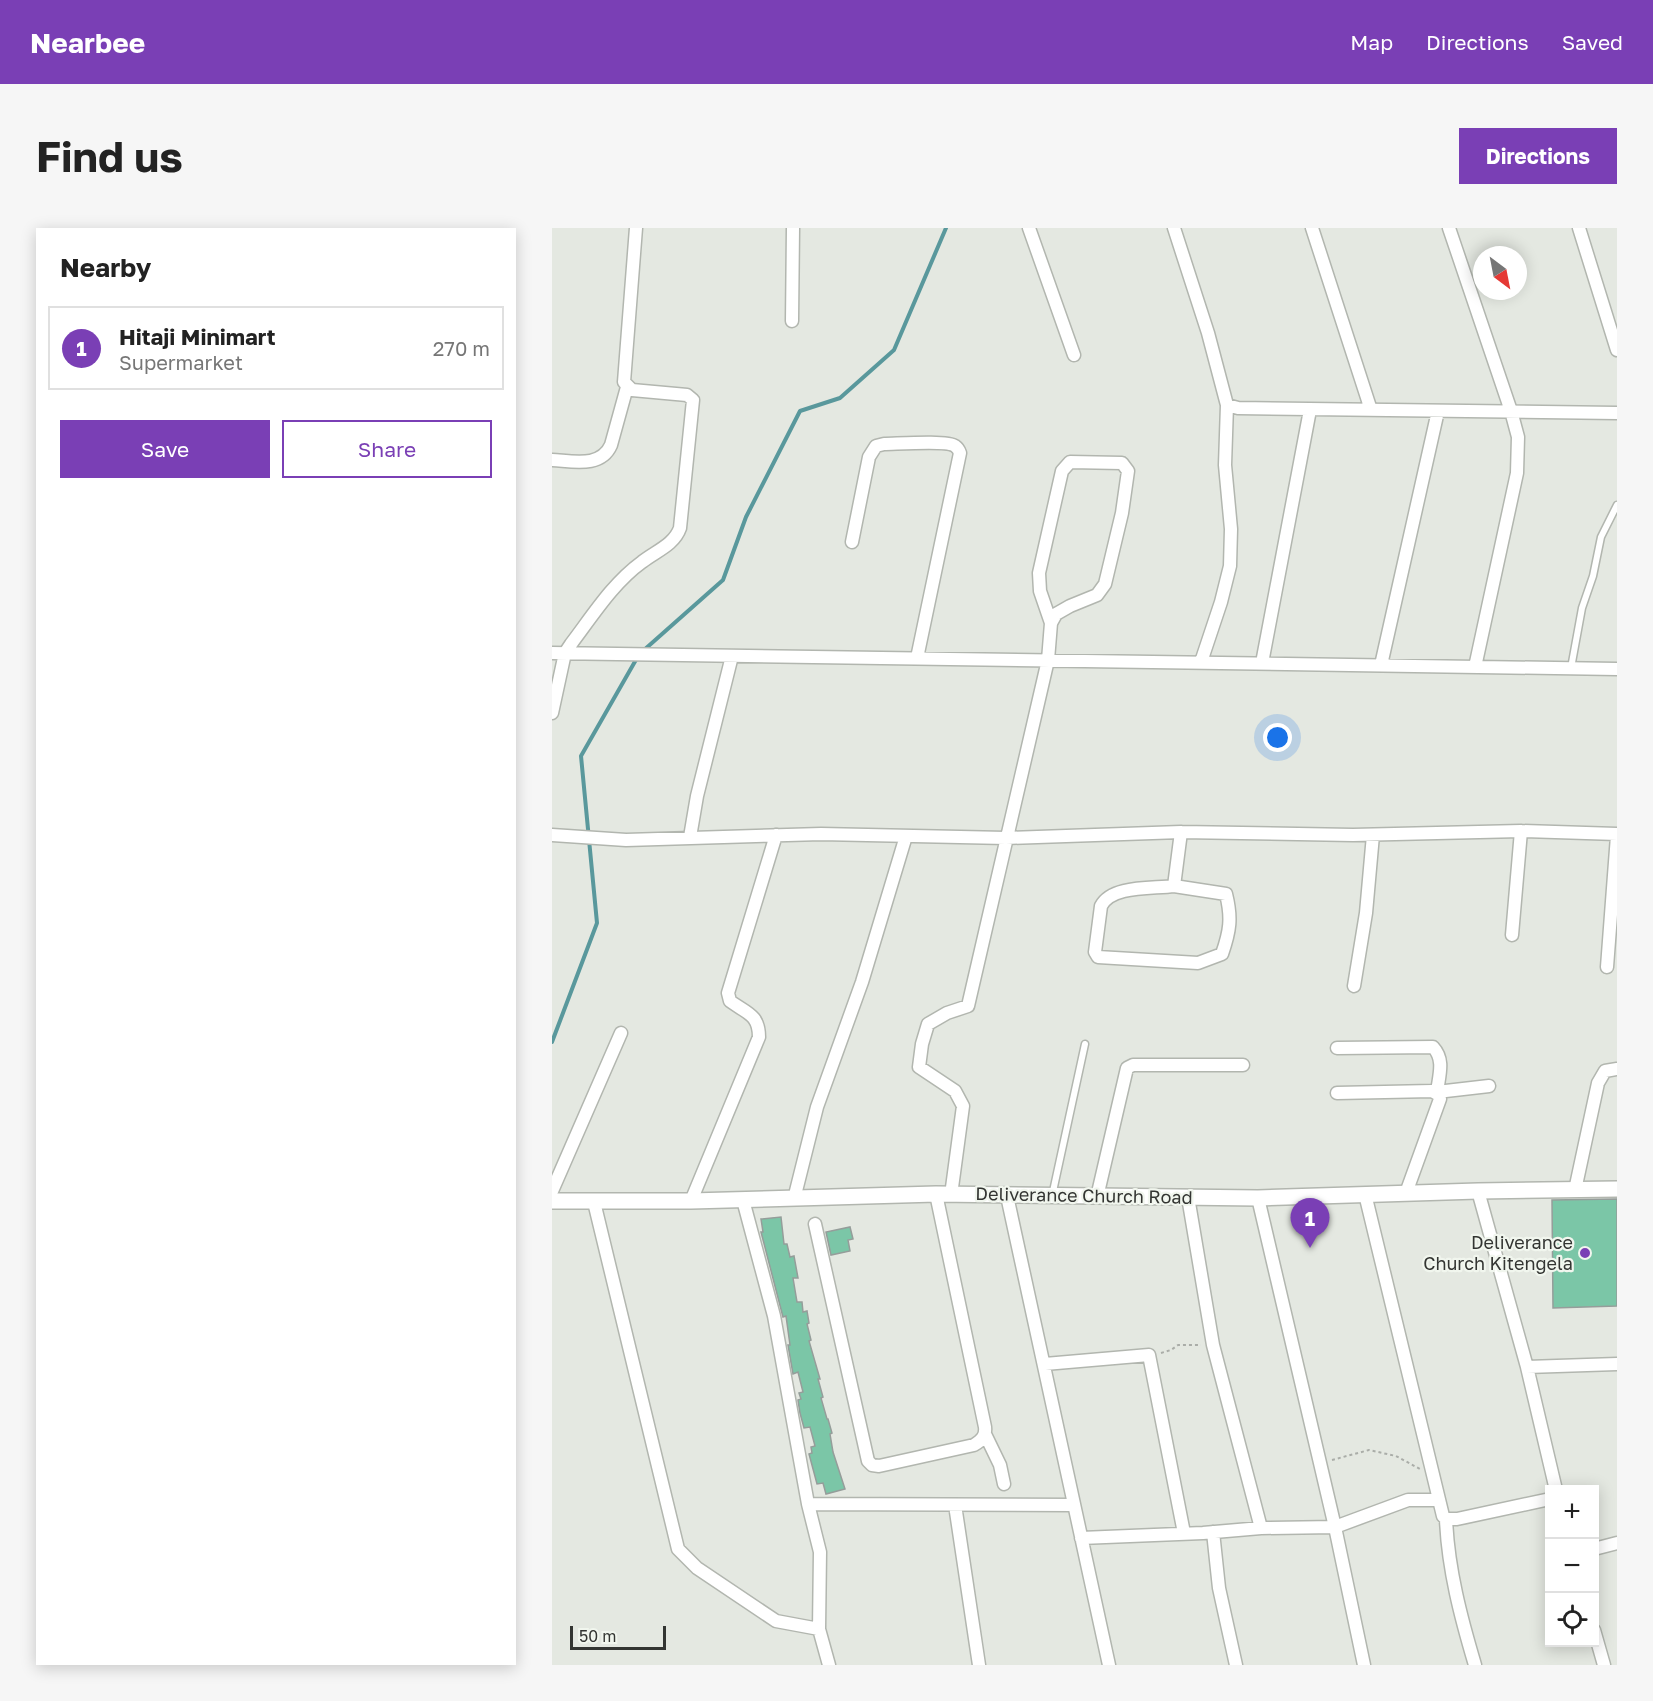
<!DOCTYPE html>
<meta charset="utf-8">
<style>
:root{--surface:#fff;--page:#f6f6f6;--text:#222;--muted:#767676;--line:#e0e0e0;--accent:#7a3fb5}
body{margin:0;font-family:"Golos Text",sans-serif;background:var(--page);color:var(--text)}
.controls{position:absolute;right:18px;bottom:18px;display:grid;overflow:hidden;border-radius:0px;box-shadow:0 3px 15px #0003}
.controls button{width:54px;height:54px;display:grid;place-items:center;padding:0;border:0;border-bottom:2px solid var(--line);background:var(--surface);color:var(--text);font:30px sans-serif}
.compass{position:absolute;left:921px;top:18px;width:54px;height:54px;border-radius:50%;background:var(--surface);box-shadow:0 3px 15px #0003;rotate:148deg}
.scale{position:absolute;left:18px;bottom:15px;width:96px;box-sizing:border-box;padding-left:6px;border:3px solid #333532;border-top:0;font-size:16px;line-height:21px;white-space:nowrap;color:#333532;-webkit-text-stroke:4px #f1f6ee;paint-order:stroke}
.you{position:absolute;left:726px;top:510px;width:21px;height:21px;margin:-15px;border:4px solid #fff;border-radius:50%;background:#1a73e8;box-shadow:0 0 0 9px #1a73e833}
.badge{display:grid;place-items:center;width:39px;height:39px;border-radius:50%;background:var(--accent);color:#fff;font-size:20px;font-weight:700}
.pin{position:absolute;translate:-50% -50px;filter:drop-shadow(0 2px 3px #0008)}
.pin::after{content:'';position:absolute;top:32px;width:21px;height:18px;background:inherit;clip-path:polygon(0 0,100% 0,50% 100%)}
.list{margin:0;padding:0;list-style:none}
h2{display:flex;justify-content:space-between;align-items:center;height:78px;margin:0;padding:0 24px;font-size:26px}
h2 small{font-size:20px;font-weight:400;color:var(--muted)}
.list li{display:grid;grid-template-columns:39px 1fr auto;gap:18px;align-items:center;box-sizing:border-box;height:84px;margin:0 12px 12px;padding:0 12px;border:2px solid var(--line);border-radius:0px}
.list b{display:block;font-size:22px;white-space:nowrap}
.list p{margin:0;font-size:20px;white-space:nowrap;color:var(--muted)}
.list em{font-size:20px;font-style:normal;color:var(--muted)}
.actions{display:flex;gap:12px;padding:18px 24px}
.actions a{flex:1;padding:14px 0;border:2px solid var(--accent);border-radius:0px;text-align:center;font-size:21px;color:var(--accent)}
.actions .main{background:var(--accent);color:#fff}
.icon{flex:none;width:33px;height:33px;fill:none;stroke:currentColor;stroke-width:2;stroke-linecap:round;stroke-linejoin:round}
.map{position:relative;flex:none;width:1065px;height:1437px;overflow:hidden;border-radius:0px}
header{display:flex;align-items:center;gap:36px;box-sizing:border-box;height:84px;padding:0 30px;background:var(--accent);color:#fff}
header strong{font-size:28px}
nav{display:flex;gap:33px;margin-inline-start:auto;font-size:21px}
.intro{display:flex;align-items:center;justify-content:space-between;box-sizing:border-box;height:144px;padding:0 36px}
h1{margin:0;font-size:42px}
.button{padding:15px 27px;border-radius:0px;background:var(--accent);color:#fff;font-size:21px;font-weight:700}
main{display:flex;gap:36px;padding:0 36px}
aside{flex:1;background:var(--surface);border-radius:0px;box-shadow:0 3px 15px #0003}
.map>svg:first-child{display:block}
</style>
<header>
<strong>Nearbee</strong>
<nav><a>Map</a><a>Directions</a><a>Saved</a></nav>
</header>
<div class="intro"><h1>Find us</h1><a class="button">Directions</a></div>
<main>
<aside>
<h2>Nearby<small></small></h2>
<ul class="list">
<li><span class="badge">1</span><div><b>Hitaji Minimart</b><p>Supermarket</p></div><em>270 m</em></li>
</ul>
<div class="actions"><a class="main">Save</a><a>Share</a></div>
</aside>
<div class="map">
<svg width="1065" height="1437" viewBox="0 0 1065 1437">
<rect width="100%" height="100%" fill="#e4e8e1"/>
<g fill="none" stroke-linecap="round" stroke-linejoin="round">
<path stroke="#59989c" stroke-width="4" d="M 92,422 L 171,352 L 194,289 L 248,183 L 288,170 L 342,122 L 394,0
M 0,814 L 45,695 L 29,528 L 85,430"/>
</g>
<path fill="#7bc6a7" stroke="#959d9a" stroke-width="1.5" d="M 1065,971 L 1065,1078 L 1001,1080 L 1000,972 Z
M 229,989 L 232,1016 L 235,1016 L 238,1029 L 242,1028 L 246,1050 L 241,1050 L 245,1074 L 250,1074 L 251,1084 L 255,1083 L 257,1095 L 255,1096 L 259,1112 L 257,1113 L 268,1151 L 266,1151 L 271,1169 L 269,1170 L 275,1191 L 276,1191 L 280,1205 L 278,1206 L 281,1224 L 293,1261 L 274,1266 L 271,1255 L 265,1256 L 257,1226 L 260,1225 L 259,1219 L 263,1218 L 258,1199 L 252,1200 L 248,1185 L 246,1172 L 249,1171 L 247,1165 L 251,1164 L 246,1144 L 241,1146 L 236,1117 L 238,1117 L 234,1088 L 231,1089 L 209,1004 L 211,1004 L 209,991 Z
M 298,999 L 301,1011 L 296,1012 L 298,1023 L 279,1027 L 274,1004 Z"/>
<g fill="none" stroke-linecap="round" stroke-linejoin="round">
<defs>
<path id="service" d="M 1019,440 L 1030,380 L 1041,348 L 1049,309 L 1065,277
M 500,968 L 533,816"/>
<path id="minor" d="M 477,0 L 522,127
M 622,0 L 656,105 L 675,177 L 673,237 L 679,301 L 678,338 L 669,374 L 649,434
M 760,0 L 819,182
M 897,0 L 959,183 L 966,209 L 965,245 L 923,439
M 1027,0 L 1065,122
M 240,93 L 241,0
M 675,177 L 686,180 L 1065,185
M 0,232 C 21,233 49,240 59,217 L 75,159
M 300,314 L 317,229 L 324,218 L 332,216 C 344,216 395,212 403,218 C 406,220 407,222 408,225 L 365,430
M 0,425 L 1065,441
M 710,435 L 758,182
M 829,437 L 886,183
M 0,485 L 13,425 L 19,416 C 41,387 61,355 90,334 C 104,323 122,317 128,300 L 141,172 L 135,167 L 80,162 L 72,154 L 84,0
M 0,607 L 74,612 L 269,606 L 454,610 L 629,604 L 801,607 L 969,603 L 1065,606
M 138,609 L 145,568 L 180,428
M 622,658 C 600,661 560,657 549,678 L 543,724 L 546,729 L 646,735 L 670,726 C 678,703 680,690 674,666 L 622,658 L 629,604
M 960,707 L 969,603
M 1055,739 L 1065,608
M 802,758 L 814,685 L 821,607
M 785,820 L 881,819 C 893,832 887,847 885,864 L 937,858
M 785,865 L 880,863 L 887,867 L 888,871 L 854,965
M 1023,962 L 1046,855 L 1053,843 L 1065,841
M 0,963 L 69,805
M 926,963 L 975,1139 L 1004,1262
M 813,966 L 891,1288 L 894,1291 L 905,1291 L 998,1271
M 399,967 L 411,878 L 403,863 L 367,839 L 370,816 L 376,796 L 395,785 L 416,778 L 496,432 L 499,395 L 504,386 L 518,378 L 545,367 L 553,356 L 570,285 L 576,243 L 570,235 L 518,234 L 510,243 L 487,345 L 488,363 L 499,395
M 455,968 L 557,1437
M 545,969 L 575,840 L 581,837 L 691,837
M 636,969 L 661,1117 L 709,1300
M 706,970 L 783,1299 L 812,1437
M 242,971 L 265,879 L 310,754 L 354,608
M 191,972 L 222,1088 L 256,1276 L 268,1324 L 267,1401 L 277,1437
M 139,973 L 207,809 C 207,786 194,785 178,773 L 176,765 L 224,607
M 42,974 L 126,1321 L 145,1340 L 224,1393 L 267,1401
M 263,996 L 316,1233 L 320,1237 L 327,1238 L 422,1217 C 430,1212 434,1208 433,1199 L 384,966
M 493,1136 L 597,1127 L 632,1305
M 975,1139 L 1065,1136
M 433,1206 L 448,1237 L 452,1256
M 256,1276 L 522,1277
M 403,1277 L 427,1437
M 894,1291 C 896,1341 909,1390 923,1437
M 661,1304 L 667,1360 L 684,1437
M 529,1310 L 651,1305 L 709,1300 L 783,1299 L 856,1272 L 887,1272
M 1042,1321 L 1065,1315
M 1042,1402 L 1052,1437"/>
<path id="tertiary" d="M 0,973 L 139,973 L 384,966 L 706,970 L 926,963 L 1065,961"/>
</defs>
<use href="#service" stroke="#b2b6af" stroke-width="9"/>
<use href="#minor" stroke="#b2b6af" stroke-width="15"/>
<use href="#tertiary" stroke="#b2b6af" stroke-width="18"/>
<path stroke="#aaada8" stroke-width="2" stroke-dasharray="3 3" stroke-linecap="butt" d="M 609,1125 L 619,1122 L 626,1117 L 649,1117
M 780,1232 L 817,1222 L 844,1228 L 868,1241"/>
<use href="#service" stroke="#fff" stroke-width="6"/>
<use href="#minor" stroke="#fff" stroke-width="12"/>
<use href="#tertiary" stroke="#fff" stroke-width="15"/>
</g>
<circle fill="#7a3fb5" stroke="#f1f6ee" stroke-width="2" cx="1033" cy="1025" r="6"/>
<g text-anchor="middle" stroke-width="4.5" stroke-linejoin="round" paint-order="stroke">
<g font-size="18" fill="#333532" stroke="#f1f6ee">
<text transform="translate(532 968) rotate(1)" y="6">Deliverance Church Road</text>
</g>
<g font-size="18" fill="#333532" stroke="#f1f6ee" text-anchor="end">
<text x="1021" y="1021">Deliverance<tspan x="1021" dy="21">Church Kitengela</tspan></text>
</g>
</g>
</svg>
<div class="controls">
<button>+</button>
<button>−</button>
<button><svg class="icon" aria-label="locate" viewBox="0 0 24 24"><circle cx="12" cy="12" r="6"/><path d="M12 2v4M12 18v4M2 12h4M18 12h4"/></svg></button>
</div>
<svg class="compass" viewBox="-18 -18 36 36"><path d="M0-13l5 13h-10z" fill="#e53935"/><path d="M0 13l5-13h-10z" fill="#767676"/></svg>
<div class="scale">50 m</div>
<div class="you"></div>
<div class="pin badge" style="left:758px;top:1020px">1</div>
</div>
</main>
